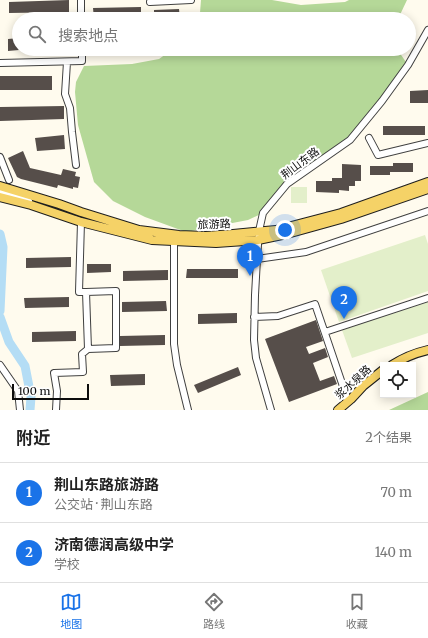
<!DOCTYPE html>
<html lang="zh">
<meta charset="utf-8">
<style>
:root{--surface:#fff;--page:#f2f2f2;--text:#222;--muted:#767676;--line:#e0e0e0;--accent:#1a73e8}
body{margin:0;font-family:Merriweather,"Noto Sans SC",serif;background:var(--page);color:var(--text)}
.controls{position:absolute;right:12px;bottom:12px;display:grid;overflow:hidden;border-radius:0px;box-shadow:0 2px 10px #0003}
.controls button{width:36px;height:36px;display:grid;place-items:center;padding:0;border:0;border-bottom:1px solid var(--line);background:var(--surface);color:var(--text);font:20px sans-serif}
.scale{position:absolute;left:12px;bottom:10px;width:77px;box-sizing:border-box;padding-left:4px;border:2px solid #0d0d0d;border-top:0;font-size:11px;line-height:14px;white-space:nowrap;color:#0d0d0d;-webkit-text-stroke:3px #fff;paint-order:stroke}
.you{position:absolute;left:285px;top:230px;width:14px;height:14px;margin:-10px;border:3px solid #fff;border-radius:50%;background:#1a73e8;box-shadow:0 0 0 6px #1a73e833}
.badge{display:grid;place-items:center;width:26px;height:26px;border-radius:50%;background:var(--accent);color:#fff;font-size:13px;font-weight:700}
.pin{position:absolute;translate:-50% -33px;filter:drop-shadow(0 1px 2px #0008)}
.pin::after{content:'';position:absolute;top:21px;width:14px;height:12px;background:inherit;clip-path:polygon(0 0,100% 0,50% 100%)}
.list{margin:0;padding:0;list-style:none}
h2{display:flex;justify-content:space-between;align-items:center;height:52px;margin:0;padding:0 16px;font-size:17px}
h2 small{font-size:13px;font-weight:400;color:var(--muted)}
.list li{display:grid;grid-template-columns:26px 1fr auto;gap:12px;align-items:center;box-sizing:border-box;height:60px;padding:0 16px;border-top:1px solid var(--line)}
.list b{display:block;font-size:15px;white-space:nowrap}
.list p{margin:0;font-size:13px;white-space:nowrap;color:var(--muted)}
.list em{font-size:13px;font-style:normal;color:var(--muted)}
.icon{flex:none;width:22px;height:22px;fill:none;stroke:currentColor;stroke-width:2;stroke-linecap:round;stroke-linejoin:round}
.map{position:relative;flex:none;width:428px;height:410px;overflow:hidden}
.search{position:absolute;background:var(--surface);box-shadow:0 2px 10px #0003;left:12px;right:12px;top:12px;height:44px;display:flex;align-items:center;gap:10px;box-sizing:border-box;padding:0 14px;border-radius:22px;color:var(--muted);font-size:15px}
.sheet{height:172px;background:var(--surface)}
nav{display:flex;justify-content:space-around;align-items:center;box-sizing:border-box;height:56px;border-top:1px solid var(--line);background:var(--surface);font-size:11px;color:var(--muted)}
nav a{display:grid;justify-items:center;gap:2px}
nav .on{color:var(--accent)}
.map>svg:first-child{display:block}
</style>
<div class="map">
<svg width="428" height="410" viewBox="0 0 428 410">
<rect width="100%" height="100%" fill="#fffbee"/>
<path fill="#b5d898" d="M 201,0 L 272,0 L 301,5 L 345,2 L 349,0 L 407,0 L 398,19 L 197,19 L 200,13 Z
M 173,49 L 397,49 L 408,65 L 350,140 L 287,184 L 263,213 L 248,220 L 186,232 L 145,217 L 113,201 L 94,182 L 78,125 L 75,92 L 76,82 L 84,66 L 132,64 L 159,59 Z
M 428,392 L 428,410 L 389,410 Z"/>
<path fill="#e3efca" d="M 291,187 L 307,187 L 307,203 L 291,203 Z
M 425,235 L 428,244 L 428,291 L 339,322 L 321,270 Z
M 428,302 L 428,333 L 352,358 L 342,330 Z"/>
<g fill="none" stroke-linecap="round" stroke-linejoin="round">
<path stroke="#b4ddf5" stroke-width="9" d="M 0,234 L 3,247 L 0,311
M 0,317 L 9,342 L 25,366 L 31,397 L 30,410"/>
</g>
<path fill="#564e4a" d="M 69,0 L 69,12 L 9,13 L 9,2 Z
M 141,7 L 141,17 L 94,19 L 93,8 Z
M 179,9 L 180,19 L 172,19 L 172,18 L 154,18 L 154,10 Z
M 19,38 L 19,50 L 8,51 L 8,39 Z
M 0,76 L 52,76 L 52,90 L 0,90 Z
M 428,90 L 428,103 L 410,103 L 410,91 Z
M 64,106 L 64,119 L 0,121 L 0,107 Z
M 383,126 L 425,126 L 425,135 L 383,135 Z
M 64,135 L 65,149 L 37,151 L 35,138 Z
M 23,151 L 30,168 L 61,175 L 63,169 L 76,172 L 75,176 L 80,177 L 78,188 L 73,187 L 73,189 L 58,185 L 57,188 L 21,179 L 17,177 L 8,158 Z
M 393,163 L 413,163 L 413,172 L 390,172 L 390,175 L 370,175 L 370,166 L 393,166 Z
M 342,164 L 361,165 L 361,181 L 355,181 L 355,186 L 349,186 L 349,191 L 339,190 L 339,193 L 316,192 L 316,181 L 332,181 L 332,178 L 342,178 Z
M 71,257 L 71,267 L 26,268 L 26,258 Z
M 87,264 L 111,264 L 111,272 L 87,273 Z
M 187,269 L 238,269 L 238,278 L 186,278 Z
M 168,270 L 168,280 L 123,281 L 123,271 Z
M 69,297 L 69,307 L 25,308 L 24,298 Z
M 166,301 L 167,311 L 122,312 L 122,302 Z
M 237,313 L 237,323 L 198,324 L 198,314 Z
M 316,320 L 323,341 L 306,347 L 309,354 L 325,348 L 328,357 L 313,363 L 320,381 L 334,376 L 337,384 L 289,402 L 265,339 Z
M 76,331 L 76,341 L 32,342 L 32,332 Z
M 165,335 L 165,345 L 120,346 L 120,336 Z
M 238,367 L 241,375 L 198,393 L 194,385 Z
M 145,374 L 145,385 L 111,386 L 110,375 Z"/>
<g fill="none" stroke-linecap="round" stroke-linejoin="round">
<defs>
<path id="minor" d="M 150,2 L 191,0
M 81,19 L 81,0
M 67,62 L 65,94 L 70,108 L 72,132 L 76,165
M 0,63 L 82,61 L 82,49
M 369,138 L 378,155 L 428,143
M 0,157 L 9,180
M 0,192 L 29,201
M 174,242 L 174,344 L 177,365 L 188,410
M 257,259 L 306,252 L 428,211
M 86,292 L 116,291 L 116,348 L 88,349
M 254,317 L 278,316 L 315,304 L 348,401
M 325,332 L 428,298
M 0,365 L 18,391 L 20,410
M 56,410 L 57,391 L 54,373 L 83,372 L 82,354 L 88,349 L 86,292 L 79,292 L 81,222 L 77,220
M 271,410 L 256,358 L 254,340 L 255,295 L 257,259 L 259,231 L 263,213 L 287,184 L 350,140 L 382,101 L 408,65 L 428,30"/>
<path id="major" d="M 0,186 L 59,204 L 81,212 L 139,230 L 179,235 L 206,236 L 233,234 L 276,230 L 341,213 L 428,182
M 0,197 L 31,205 L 81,222 L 152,240 L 216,243 L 258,240 L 287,234 L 341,219 L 428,189
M 392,365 C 403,358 415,353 428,350
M 338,410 L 351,399 L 363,386 L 383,370"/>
</defs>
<use href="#minor" stroke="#404040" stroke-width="8"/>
<use href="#major" stroke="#1e1e1e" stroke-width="10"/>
<use href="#minor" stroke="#fff" stroke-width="6"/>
<use href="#major" stroke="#f5d267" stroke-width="8"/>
</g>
<g text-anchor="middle" stroke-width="4" stroke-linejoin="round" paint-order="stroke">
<g font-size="11" fill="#0d0d0d" stroke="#fff">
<text transform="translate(300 163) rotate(-37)" y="4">荆山东路</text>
<text transform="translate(214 224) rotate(-2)" y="4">旅游路</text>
<text transform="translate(353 382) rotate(-42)" y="4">浆水泉路</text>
</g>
</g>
</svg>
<div class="controls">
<button><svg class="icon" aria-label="locate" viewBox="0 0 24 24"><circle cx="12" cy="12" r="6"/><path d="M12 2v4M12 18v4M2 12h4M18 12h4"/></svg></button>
</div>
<div class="scale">100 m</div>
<div class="you"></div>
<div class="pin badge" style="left:250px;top:276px">1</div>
<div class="pin badge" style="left:344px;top:319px">2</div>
<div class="search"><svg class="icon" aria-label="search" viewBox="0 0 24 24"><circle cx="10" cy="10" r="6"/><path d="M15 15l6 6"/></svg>搜索地点</div>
</div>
<section class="sheet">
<h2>附近<small>2个结果</small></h2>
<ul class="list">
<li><span class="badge">1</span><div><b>荆山东路旅游路</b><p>公交站 · 荆山东路</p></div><em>70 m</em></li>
<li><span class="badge">2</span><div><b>济南德润高级中学</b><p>学校</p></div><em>140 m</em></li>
</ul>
</section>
<nav>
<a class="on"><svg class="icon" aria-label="map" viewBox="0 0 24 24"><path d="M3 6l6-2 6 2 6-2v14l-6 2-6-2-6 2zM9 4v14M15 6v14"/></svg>地图</a>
<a><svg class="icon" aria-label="directions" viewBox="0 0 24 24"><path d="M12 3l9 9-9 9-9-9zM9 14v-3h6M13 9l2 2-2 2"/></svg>路线</a>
<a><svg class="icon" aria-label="saved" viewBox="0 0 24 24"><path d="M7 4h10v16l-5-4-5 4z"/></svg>收藏</a>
</nav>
